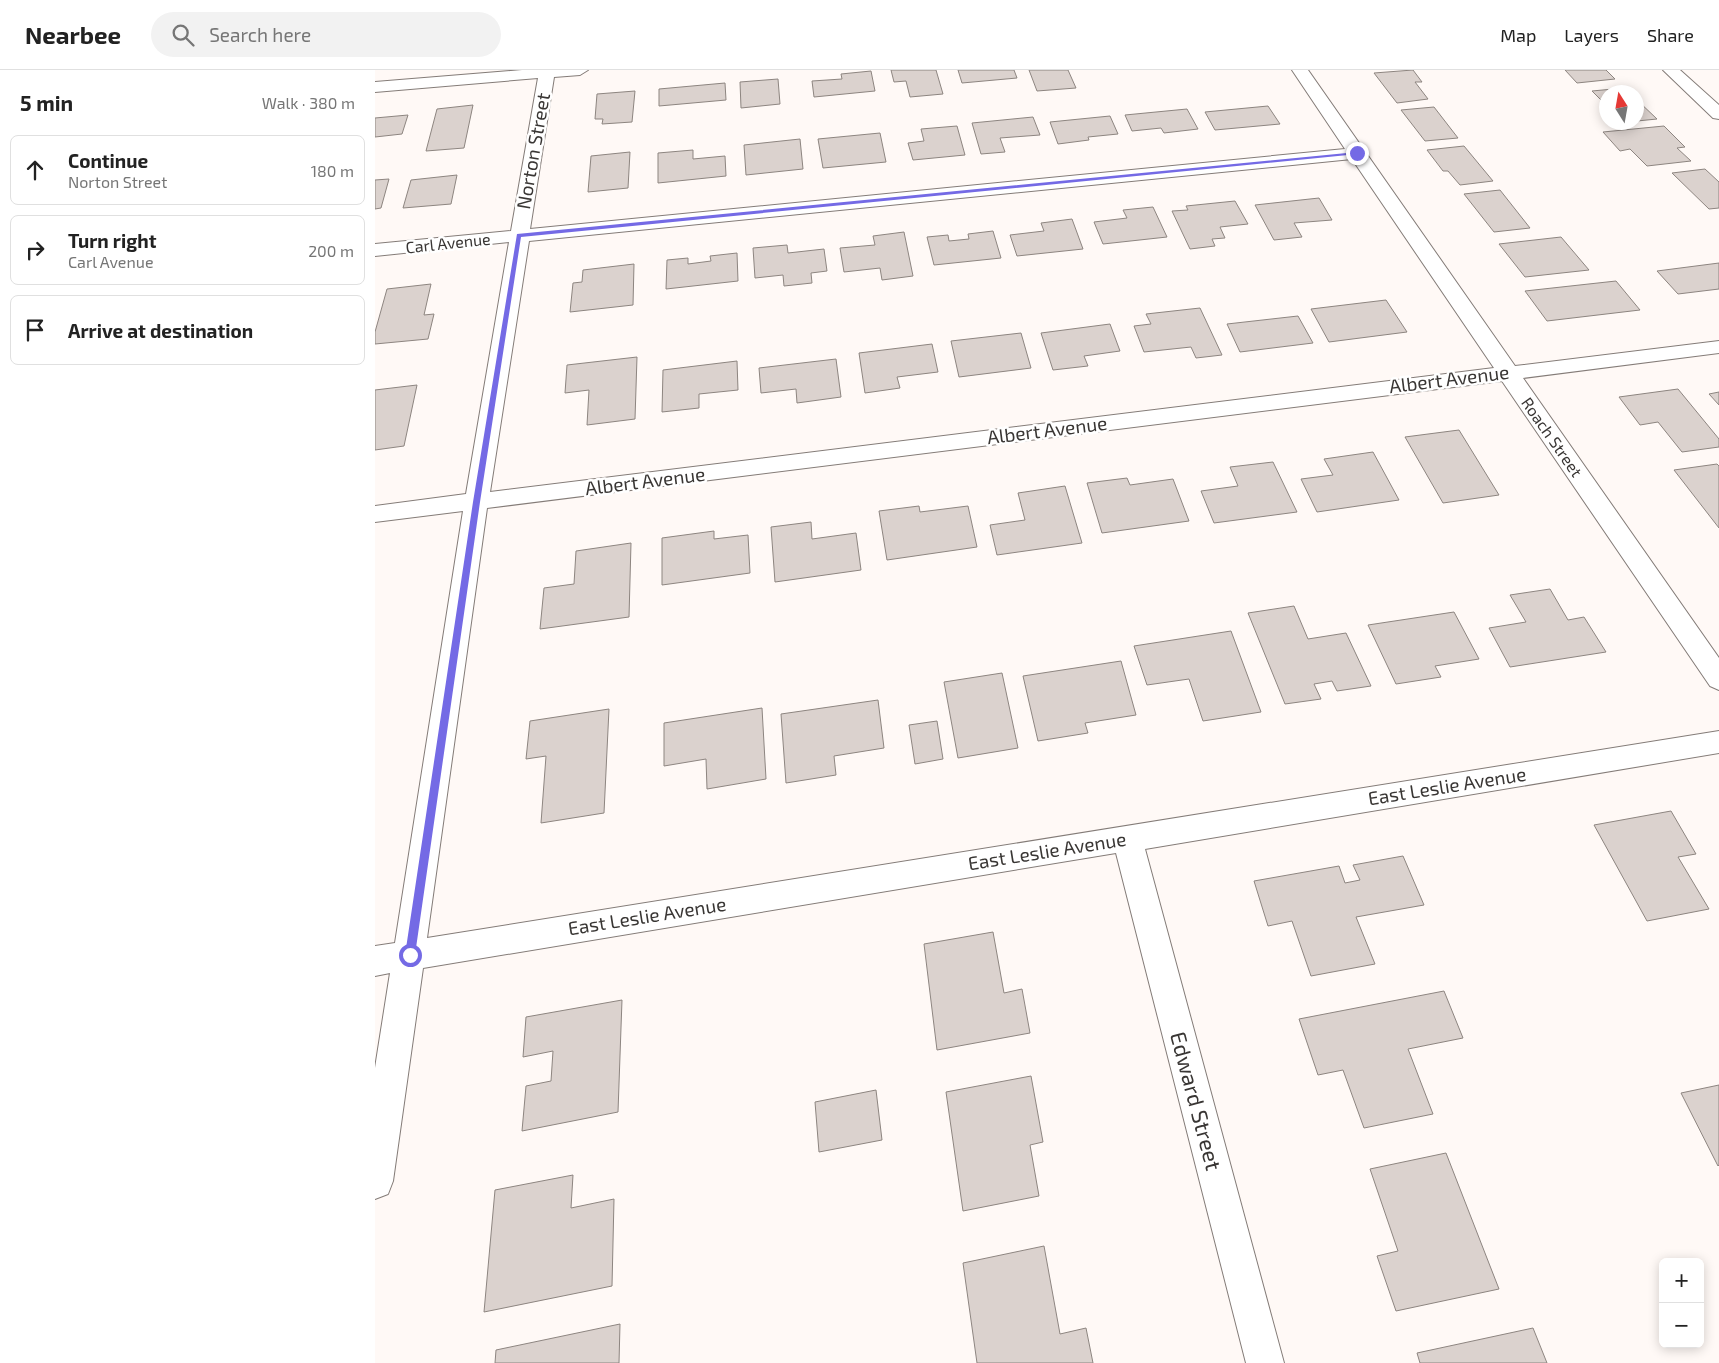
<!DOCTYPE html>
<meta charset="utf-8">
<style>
:root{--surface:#fff;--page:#f2f2f2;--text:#222;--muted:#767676;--line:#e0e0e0}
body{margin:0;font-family:"Exo 2",sans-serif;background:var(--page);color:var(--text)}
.controls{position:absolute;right:15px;bottom:15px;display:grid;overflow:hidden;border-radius:8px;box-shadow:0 2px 12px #0003}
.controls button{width:45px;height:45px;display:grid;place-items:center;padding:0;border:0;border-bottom:1px solid var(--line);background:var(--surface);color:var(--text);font:25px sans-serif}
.compass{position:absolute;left:1224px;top:15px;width:45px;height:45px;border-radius:50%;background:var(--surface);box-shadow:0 2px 12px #0003;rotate:349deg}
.stop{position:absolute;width:15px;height:15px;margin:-11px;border:4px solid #746ae5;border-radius:50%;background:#fff}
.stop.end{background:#746ae5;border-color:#fff;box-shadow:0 1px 5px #0008}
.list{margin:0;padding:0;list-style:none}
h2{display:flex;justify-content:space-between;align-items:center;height:65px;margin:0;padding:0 20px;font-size:21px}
h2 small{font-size:16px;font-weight:400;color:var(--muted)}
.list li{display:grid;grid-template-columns:32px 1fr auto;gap:15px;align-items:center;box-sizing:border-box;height:70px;margin:0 10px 10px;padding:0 10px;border:1px solid var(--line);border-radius:8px}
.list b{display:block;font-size:19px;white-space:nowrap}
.list p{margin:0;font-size:16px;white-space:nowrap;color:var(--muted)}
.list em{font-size:16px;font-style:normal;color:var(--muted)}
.icon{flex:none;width:28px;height:28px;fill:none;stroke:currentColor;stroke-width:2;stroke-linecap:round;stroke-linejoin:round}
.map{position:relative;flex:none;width:1344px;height:1293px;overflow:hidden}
header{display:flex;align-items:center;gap:30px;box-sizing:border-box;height:70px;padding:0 25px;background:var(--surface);border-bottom:1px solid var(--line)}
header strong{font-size:24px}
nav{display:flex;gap:28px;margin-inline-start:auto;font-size:18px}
.search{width:350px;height:45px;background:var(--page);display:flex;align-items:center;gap:12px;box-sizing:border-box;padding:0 18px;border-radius:28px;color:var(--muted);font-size:19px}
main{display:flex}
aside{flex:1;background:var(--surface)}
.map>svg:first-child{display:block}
</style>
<header>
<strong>Nearbee</strong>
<div class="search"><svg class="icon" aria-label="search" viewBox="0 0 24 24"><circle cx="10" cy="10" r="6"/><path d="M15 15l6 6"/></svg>Search here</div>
<nav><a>Map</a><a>Layers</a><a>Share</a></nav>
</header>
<main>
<aside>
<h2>5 min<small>Walk · 380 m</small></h2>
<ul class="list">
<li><svg class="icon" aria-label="ahead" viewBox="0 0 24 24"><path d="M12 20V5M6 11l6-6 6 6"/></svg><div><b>Continue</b><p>Norton Street</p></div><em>180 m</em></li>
<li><svg class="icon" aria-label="right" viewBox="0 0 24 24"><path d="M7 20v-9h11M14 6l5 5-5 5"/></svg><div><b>Turn right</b><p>Carl Avenue</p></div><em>200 m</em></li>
<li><svg class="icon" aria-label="arrive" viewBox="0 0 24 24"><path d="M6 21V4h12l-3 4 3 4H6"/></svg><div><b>Arrive at destination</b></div></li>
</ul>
</aside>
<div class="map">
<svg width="1344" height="1293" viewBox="0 0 1344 1293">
<rect width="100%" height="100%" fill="#fff9f6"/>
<path fill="#dbd2ce" stroke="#8d8580" d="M 516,0 L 561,0 L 568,24 L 535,27 L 531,11 L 519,12 Z
M 583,0 L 639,0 L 642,8 L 587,13 Z
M 654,0 L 693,0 L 701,18 L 662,21 Z
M 1038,0 L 1047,12 L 1040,12 L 1053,29 L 1022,33 L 999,3 Z
M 1190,0 L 1231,0 L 1240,9 L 1202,13 Z
M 496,1 L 500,21 L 439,27 L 437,11 L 467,9 L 466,4 Z
M 403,9 L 405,34 L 366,38 L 365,12 Z
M 350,13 L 351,30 L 284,36 L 284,19 Z
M 1249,18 L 1254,22 L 1232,22 L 1232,36 L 1217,21 Z
M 260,21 L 257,52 L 227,54 L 228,49 L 220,49 L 222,24 Z
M 1262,30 L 1282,49 L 1262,51 Z
M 98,35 L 89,78 L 51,81 L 62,39 Z
M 893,36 L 905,54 L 840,60 L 830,42 Z
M 1059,37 L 1083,68 L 1050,71 L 1026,40 Z
M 812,39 L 823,59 L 789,63 L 786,58 L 757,61 L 750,45 Z
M 33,45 L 27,64 L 0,67 L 0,48 Z
M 735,46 L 743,64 L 713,67 L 714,70 L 683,74 L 675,52 Z
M 658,47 L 665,65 L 625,68 L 630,82 L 606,84 L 597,53 Z
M 582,56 L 590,85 L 538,90 L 533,73 L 549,71 L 546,59 Z
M 1289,56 L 1310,77 L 1302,78 L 1316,91 L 1272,96 L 1255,79 L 1245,81 L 1228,62 Z
M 505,63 L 511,92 L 448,98 L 443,69 Z
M 425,69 L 428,99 L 371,105 L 369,75 Z
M 1089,76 L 1118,111 L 1085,115 L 1073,101 L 1068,101 L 1052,80 Z
M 318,80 L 318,89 L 350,86 L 351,106 L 283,113 L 283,83 Z
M 255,82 L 253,118 L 213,122 L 216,86 Z
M 1330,99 L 1344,112 L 1344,138 L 1334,139 L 1297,103 Z
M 82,105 L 76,134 L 28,138 L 36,110 Z
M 14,109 L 6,138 L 0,139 L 0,110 Z
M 1125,120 L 1155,158 L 1119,162 L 1089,124 Z
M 944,128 L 957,150 L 919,153 L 927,167 L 899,170 L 880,135 Z
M 860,131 L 873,154 L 845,157 L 850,168 L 837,169 L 840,176 L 815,179 L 797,141 L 813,140 L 811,136 Z
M 778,137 L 792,167 L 728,174 L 719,152 L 752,148 L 748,140 Z
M 697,149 L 708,179 L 642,186 L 635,165 L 669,161 L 666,153 Z
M 618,161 L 626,188 L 559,195 L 552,167 L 573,165 L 574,171 L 594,169 L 593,164 Z
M 529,162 L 538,206 L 507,210 L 505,198 L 469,202 L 465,178 L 500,175 L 498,166 Z
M 1186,167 L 1214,200 L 1150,207 L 1124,174 Z
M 412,175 L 413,183 L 449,179 L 452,201 L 436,203 L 437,213 L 409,216 L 408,205 L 380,208 L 378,178 Z
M 362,183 L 363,211 L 291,219 L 292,190 L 313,188 L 313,194 L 336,191 L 335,186 Z
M 1344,193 L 1344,219 L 1303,224 L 1282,201 Z
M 259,194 L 258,235 L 195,242 L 198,213 L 207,212 L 208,200 Z
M 1241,211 L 1265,240 L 1172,251 L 1150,221 Z
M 56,214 L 49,245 L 59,244 L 53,269 L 0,274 L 0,262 L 12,219 Z
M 1011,230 L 1032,262 L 954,272 L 936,239 Z
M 825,238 L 847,285 L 821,288 L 816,277 L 769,282 L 759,256 L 776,254 L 771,244 Z
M 923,246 L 938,273 L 865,282 L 852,254 Z
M 735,254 L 745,281 L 709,286 L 713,296 L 678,300 L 666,263 Z
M 646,263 L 656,298 L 584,307 L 576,271 Z
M 557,274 L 563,302 L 522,307 L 525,318 L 490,323 L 484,283 Z
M 262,287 L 260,349 L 212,355 L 214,320 L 190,323 L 192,295 Z
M 461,289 L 466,327 L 422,333 L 421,319 L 386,323 L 384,298 Z
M 362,291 L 363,320 L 324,324 L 324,338 L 287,342 L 288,300 Z
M 42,315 L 29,376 L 0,380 L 0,320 Z
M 1303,319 L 1344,369 L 1344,377 L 1307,382 L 1283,352 L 1265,355 L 1244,327 Z
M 1344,322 L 1344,335 L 1334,324 Z
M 1084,360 L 1124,425 L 1068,433 L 1030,367 Z
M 998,382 L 1024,430 L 942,442 L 926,409 L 958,405 L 949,389 Z
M 898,392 L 922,442 L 839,453 L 826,421 L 863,416 L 855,397 Z
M 1342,394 L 1344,396 L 1344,458 L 1299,400 Z
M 752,408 L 755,415 L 798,409 L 814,451 L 727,463 L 712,413 Z
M 690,416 L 707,473 L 622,485 L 615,455 L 650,450 L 643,423 Z
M 544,436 L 545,442 L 593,436 L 602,477 L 512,490 L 504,441 Z
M 436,452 L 437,469 L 481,463 L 486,500 L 400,512 L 396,457 Z
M 339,461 L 339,469 L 373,465 L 375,503 L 287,515 L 287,468 Z
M 256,473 L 254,547 L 165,559 L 169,518 L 199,514 L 201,481 Z
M 1175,519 L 1193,550 L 1209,547 L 1231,582 L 1135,597 L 1114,558 L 1151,552 L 1135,525 Z
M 919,536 L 933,569 L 971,563 L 996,616 L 962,621 L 957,611 L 939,614 L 946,629 L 910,634 L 873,543 Z
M 1079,542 L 1104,589 L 1060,596 L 1066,607 L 1021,614 L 993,555 Z
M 856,561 L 886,642 L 828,651 L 814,609 L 772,615 L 759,576 Z
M 746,591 L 761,645 L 710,653 L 713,663 L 663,671 L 648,606 Z
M 627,603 L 643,678 L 583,688 L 569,612 Z
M 503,630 L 509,678 L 459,686 L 461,705 L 411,713 L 406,644 Z
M 387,638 L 391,709 L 332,719 L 331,689 L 289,696 L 289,653 Z
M 234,639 L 229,743 L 166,753 L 171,686 L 151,689 L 155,651 Z
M 562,651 L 568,689 L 540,694 L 534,655 Z
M 1296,741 L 1321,784 L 1303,787 L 1334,839 L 1272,851 L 1219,755 Z
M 1028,786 L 1049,835 L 981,847 L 1000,894 L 936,906 L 917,851 L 893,856 L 879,811 L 964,796 L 970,813 L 985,810 L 978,795 Z
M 618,862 L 629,923 L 647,919 L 655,963 L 562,980 L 549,874 Z
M 1069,921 L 1088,968 L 1033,979 L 1058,1044 L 989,1058 L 968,1000 L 943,1005 L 924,949 Z
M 247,930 L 243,1042 L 147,1061 L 151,1016 L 176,1011 L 178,981 L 148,987 L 151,947 Z
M 656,1006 L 668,1072 L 655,1075 L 664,1126 L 588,1141 L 571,1022 Z
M 1344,1015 L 1344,1095 L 1343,1096 L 1306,1023 Z
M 501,1020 L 507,1070 L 444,1082 L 440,1032 Z
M 1071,1083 L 1124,1219 L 1021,1241 L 1002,1186 L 1023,1181 L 995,1099 Z
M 198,1105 L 196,1138 L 239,1129 L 237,1216 L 109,1242 L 120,1120 Z
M 669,1176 L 685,1264 L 711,1258 L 718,1293 L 602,1293 L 588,1193 Z
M 245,1254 L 244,1293 L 120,1293 L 121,1280 Z
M 1158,1258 L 1172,1293 L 1045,1293 L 1042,1283 Z"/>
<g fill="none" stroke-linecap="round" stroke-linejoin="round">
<defs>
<path id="minor" d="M 147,0 L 213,0 L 205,5 L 179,7 L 155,159 L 970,79 L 917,0 L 933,0 L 1140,296 L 1344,271 L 1344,283 L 1148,308 L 1344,588 L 1344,620 L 1335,616 L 1127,311 L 112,438 L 52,868 L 1344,661 L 1344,683 L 770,779 L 909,1293 L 871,1293 L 741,783 L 48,898 L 18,1111 L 13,1124 L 0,1129 L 0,998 L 15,903 L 0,906 L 0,876 L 20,873 L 88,441 L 0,452 L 0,436 L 91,424 L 134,172 L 0,186 L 0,174 L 136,161 L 163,8 L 0,22 L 0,12 ZM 977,89 L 1119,298 L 115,422 L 154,171 Z
M 1288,0 L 1305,0 L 1344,35 L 1344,49 L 1338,48 Z"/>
</defs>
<use href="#minor" stroke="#847c78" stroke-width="2"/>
<use href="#minor" fill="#fff" fill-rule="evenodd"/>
</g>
<path fill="#746ae5" d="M 982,82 L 983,84 L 146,167 L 105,432 L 40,885 L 35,889 L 32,888 L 30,885 L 98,432 L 142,164 Z"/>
<g text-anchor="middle" stroke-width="5" stroke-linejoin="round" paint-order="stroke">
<g font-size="16" fill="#393634" stroke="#fff">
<text transform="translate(73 173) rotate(-6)" y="6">Carl Avenue</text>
<text transform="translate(1177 367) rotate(55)" y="6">Roach Street</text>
</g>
<g font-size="19" fill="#393634" stroke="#fff">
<text transform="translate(158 81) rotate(-80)" y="7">Norton Street</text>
<text transform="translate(1074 309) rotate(-7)" y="7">Albert Avenue</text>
<text transform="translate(672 360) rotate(-7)" y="7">Albert Avenue</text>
<text transform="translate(270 411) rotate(-7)" y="7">Albert Avenue</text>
<text transform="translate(1072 716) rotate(-9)" y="7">East Leslie Avenue</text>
<text transform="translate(672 781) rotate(-9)" y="7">East Leslie Avenue</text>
<text transform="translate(272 846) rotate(-9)" y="7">East Leslie Avenue</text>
</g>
<g font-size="22" fill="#393634" stroke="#fff">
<text transform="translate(821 1031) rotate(75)" y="8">Edward Street</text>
</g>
</g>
</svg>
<div class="controls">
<button>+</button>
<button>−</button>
</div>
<svg class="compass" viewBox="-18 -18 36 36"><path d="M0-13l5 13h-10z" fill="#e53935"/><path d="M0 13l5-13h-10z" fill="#767676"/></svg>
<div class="stop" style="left:35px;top:885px"></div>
<div class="stop end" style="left:982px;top:83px"></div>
</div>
</main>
